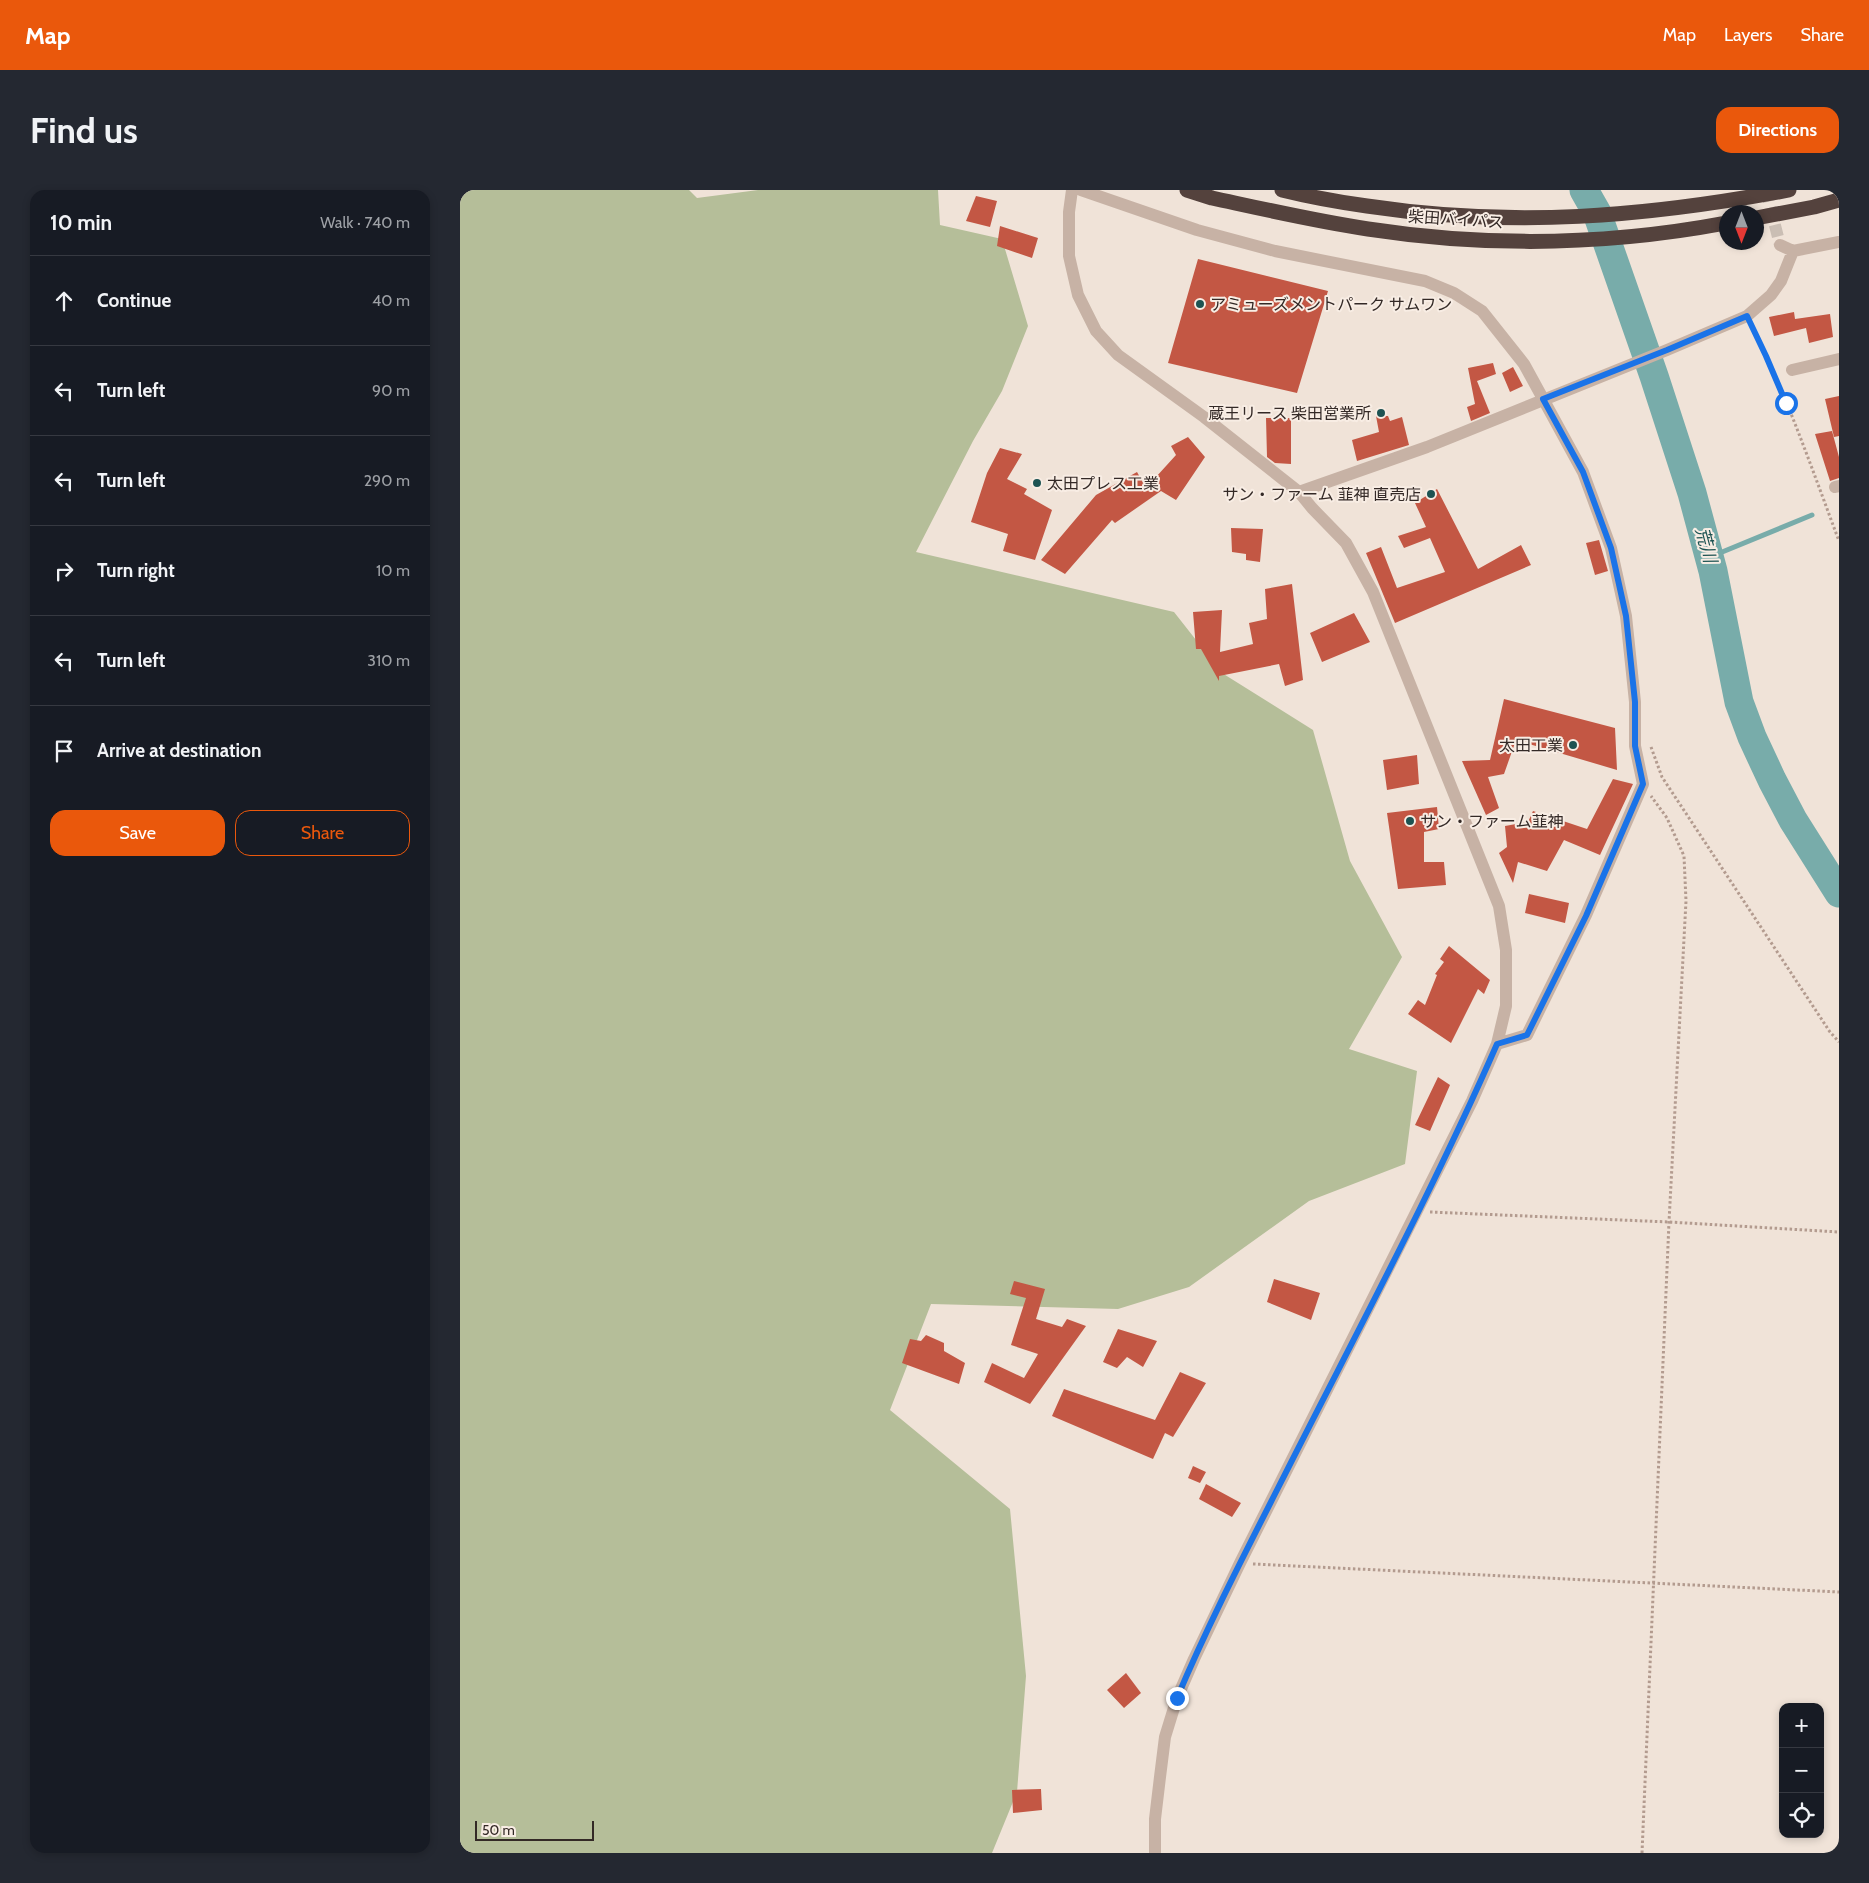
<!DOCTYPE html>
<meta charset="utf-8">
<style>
:root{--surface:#171b24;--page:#242831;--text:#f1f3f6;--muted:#9ea1a6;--line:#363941;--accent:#ea580c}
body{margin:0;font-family:Cabin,"Noto Sans JP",sans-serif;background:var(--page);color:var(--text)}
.controls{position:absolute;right:15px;bottom:15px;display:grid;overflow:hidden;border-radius:10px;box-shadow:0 2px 8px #0003}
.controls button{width:45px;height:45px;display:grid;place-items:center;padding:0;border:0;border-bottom:1px solid var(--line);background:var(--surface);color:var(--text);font:25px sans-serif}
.compass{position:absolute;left:1259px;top:15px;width:45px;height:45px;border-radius:50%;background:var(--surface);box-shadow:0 2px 8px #0003;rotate:180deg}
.scale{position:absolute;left:15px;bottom:12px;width:119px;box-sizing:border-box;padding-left:5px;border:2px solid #332926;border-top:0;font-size:14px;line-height:18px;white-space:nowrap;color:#332926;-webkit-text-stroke:4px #f8ede4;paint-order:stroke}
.stop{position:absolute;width:15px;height:15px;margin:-11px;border:4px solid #1a73e8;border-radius:50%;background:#fff}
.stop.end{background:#1a73e8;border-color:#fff;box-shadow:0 1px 5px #0008}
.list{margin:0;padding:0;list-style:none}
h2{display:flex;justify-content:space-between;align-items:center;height:65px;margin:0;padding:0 20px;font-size:21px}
h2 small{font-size:16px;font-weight:400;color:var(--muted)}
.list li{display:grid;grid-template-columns:32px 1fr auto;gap:15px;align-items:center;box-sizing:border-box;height:90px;padding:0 20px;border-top:1px solid var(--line)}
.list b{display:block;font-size:19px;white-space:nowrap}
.list em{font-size:16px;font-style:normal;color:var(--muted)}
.actions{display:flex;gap:10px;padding:15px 20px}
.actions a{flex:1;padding:11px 0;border:1px solid var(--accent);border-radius:15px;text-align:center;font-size:18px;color:var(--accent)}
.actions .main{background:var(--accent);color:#fff}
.icon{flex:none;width:28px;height:28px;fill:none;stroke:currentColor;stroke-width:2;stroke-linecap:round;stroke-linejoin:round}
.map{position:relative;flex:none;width:1379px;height:1663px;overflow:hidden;border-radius:15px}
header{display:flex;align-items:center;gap:30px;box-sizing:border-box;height:70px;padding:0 25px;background:var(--accent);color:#fff}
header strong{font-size:24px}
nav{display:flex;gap:28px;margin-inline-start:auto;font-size:18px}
.intro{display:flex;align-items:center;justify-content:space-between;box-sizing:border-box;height:120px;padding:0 30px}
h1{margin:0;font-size:35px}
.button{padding:12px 22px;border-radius:15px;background:var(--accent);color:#fff;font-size:18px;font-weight:700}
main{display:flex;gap:30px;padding:0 30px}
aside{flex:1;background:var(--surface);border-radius:15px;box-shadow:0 2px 8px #0003}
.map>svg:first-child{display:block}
</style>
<header>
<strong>Map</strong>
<nav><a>Map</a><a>Layers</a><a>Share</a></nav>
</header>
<div class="intro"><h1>Find us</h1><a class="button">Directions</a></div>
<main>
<aside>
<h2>10 min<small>Walk · 740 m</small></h2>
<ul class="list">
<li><svg class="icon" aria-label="ahead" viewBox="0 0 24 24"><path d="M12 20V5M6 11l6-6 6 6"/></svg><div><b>Continue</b></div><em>40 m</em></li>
<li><svg class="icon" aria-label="left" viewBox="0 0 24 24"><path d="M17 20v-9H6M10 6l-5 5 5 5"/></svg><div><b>Turn left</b></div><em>90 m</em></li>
<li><svg class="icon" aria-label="left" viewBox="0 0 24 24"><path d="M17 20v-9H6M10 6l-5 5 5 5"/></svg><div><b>Turn left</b></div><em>290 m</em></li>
<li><svg class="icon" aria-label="right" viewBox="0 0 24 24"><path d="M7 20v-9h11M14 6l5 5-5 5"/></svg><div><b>Turn right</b></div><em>10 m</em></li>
<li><svg class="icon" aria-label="left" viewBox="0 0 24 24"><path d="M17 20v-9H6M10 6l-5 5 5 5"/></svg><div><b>Turn left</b></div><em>310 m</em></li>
<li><svg class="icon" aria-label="arrive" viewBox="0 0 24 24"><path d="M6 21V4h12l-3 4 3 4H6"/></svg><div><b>Arrive at destination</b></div></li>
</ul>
<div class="actions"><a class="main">Save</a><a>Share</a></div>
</aside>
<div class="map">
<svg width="1379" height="1663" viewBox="0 0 1379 1663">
<rect width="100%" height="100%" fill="#f0e3d8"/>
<path fill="#b5be99" d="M 0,0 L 229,0 L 237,8 L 298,0 L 478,0 L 480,35 L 542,49 L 568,136 L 542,201 L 513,251 L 456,362 L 714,422 L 762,483 L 853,540 L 890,671 L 942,767 L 889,859 L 957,881 L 945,974 L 849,1011 L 729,1097 L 658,1119 L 471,1114 L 430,1220 L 550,1319 L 566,1486 L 557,1602 L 532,1663 L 0,1663 Z"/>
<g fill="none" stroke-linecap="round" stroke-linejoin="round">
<path stroke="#78acaa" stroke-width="5" d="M 1250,367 L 1352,325"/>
<path stroke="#78acaa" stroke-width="29" d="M 1124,0 L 1137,23 L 1194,186 L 1232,303 L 1253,381 L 1279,512 L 1292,547 L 1312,590 L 1333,630 L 1379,703"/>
</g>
<path fill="#c35744" d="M 516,6 L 537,11 L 530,37 L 506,31 Z
M 540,36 L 578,48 L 572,68 L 537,56 Z
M 738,69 L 868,101 L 837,203 L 708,173 Z
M 1334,122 L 1335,129 L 1370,124 L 1373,147 L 1349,153 L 1346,138 L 1314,146 L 1309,127 Z
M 1033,173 L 1036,184 L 1017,191 L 1030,223 L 1011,231 L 1007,217 L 1015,214 L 1008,178 Z
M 1053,177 L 1063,196 L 1050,202 L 1042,183 Z
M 1379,206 L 1379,246 L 1374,247 L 1365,209 Z
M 916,226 L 928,226 L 930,231 L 942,227 L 949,255 L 897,271 L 892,250 L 919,242 Z
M 806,228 L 831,228 L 831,274 L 815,273 L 807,267 Z
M 1372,241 L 1379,267 L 1379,288 L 1370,291 L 1355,244 Z
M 728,247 L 745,267 L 716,310 L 701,301 L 655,333 L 652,330 L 605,384 L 581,370 L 636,305 L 677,282 L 686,298 L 716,265 L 711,256 Z
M 540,258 L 562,264 L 547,289 L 567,299 L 564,304 L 592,320 L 575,370 L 543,361 L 548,344 L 511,332 L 527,283 Z
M 977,299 L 1018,379 L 1061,355 L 1071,375 L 935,433 L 906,363 L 921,357 L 937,398 L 985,382 L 970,348 L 944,358 L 938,346 L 966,337 L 955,313 Z
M 771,338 L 803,339 L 800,372 L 786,370 L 786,364 L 772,362 Z
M 1139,350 L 1148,381 L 1135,385 L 1126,353 Z
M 832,394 L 843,490 L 825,496 L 819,474 L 759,486 L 759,491 L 741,459 L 736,459 L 733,422 L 762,420 L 760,462 L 793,454 L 789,433 L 807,429 L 805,399 Z
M 894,423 L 910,452 L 862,472 L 850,443 Z
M 1044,509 L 1155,538 L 1157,580 L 1056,550 L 1044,584 L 1028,587 L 1039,618 L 1026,625 L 1002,571 L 1030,570 Z
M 957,565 L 959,594 L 927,600 L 923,570 Z
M 1153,589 L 1173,594 L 1140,665 L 1104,650 L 1087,681 L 1058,672 L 1053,693 L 1039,663 L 1047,657 L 1045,636 L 1068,632 L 1073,621 L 1127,639 Z
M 977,617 L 979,639 L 964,642 L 964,672 L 984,672 L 986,695 L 938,699 L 927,623 Z
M 1069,704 L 1109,713 L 1105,733 L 1065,723 Z
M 989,756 L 1030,790 L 1024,804 L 1018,799 L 991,853 L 948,824 L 958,810 L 965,815 L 977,785 L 975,784 L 984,772 L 980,769 Z
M 978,887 L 990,895 L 970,941 L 955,935 Z
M 814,1089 L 860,1103 L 851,1130 L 807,1112 Z
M 554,1091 L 585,1099 L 576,1129 L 602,1137 L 607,1129 L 626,1136 L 570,1214 L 524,1192 L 532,1173 L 564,1188 L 578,1164 L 551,1155 L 566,1108 L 550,1104 Z
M 658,1139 L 697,1151 L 683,1177 L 667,1167 L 657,1178 L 643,1172 Z
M 466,1145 L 484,1153 L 484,1161 L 505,1173 L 499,1194 L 442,1173 L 450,1149 L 461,1151 Z
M 720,1182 L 746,1193 L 713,1247 L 705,1243 L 693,1269 L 592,1226 L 604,1199 L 695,1230 Z
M 733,1276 L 746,1282 L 740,1293 L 728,1288 Z
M 746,1294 L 781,1313 L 772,1327 L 739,1309 Z
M 666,1483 L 681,1503 L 664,1518 L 647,1500 Z
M 581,1599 L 582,1620 L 553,1623 L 552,1600 Z"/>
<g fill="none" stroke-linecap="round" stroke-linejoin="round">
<path stroke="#cabeb4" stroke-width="12" stroke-dasharray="12 6" stroke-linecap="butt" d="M 1306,0 L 1320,55"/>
<path stroke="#b39b8f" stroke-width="3" stroke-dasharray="2.5 2.5" stroke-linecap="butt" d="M 1293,138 C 1327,206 1352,279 1379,351
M 1191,557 L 1202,587 L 1341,798 L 1370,842 L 1379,852
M 970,1022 L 1209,1032 L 1379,1042
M 793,1374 L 1379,1402
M 1182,1663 L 1209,1032 L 1226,711 L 1224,666 L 1207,628 L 1191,606"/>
<path stroke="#c7b2a5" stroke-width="12" d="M 612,0 L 609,22 L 609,66 L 618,105 L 636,141 L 658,165 L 744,227 L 839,302 L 852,318 L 886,353 L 913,402 L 1039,716 L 1046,760 L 1046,816 L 1037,854 L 1012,911 L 780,1373 L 734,1469 L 717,1508 L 705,1547 L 700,1587 L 695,1629 L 695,1663
M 621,0 L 737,40 L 815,61 L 965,91 L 994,103 L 1022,121 L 1064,174 L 1123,282 L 1151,358 L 1166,426 L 1175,512 L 1175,556 L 1183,594 L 1126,725 L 1067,845 L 1037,854
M 1320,55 L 1333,61
M 1332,180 L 1379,169
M 1375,297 L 1379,296
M 839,302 L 967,257 L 1207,160 L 1287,126 L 1311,105 L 1321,91 L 1333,61 L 1379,52"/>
<path stroke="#54423d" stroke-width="15" d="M 727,0 L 752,8 C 803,19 855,31 908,39 C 1026,57 1149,55 1266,33
M 822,0 C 850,7 878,12 907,16 C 1053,38 1185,27 1329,0
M 1296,28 L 1354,17 L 1379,10"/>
</g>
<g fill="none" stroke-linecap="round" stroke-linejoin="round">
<path stroke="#1a73e8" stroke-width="6" d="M 717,1508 C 747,1437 783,1367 818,1298 C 892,1151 971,1005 1037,854 L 1067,845 L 1126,726 L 1183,594 L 1175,556 L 1175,512 L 1166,426 L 1151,358 L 1123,282 L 1083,209 L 1207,160 L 1287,126 L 1306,166 L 1326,213"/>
</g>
<g fill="#1d5352" stroke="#f8ede4" stroke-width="2">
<circle cx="740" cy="114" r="5"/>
<circle cx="921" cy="223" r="5"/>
<circle cx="577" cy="293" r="5"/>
<circle cx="971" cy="304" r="5"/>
<circle cx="1113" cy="555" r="5"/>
<circle cx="950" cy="631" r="5"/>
</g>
<g text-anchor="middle" stroke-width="4" stroke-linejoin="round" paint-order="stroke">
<g font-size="16" fill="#332926" stroke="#f8ede4">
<text transform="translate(996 29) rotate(4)" y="6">柴田バイパス</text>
</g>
<g font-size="16" fill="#332926" stroke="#f8ede4" text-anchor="start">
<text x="750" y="120">アミューズメントパーク サムワン</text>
<text x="911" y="229" text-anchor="end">蔵王リース 柴田営業所</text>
<text x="587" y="299">太田プレス工業</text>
<text x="961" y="310" text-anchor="end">サン・ファーム 韮神 直売店</text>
<text x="1103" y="561" text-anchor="end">太田工業</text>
<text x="960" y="637">サン・ファーム韮神</text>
</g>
<g font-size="18" font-style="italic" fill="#1d5352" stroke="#f8ede4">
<text transform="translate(1246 355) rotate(75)" y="6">荒川</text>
</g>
</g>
</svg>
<div class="controls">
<button>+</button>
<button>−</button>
<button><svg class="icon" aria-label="locate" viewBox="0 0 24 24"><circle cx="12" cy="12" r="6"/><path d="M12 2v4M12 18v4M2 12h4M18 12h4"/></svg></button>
</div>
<svg class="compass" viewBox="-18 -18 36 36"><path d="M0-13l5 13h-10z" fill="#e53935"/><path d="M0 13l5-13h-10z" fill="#9ea1a6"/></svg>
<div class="scale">50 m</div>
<div class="stop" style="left:1326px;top:213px"></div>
<div class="stop end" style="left:717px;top:1508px"></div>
</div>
</main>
